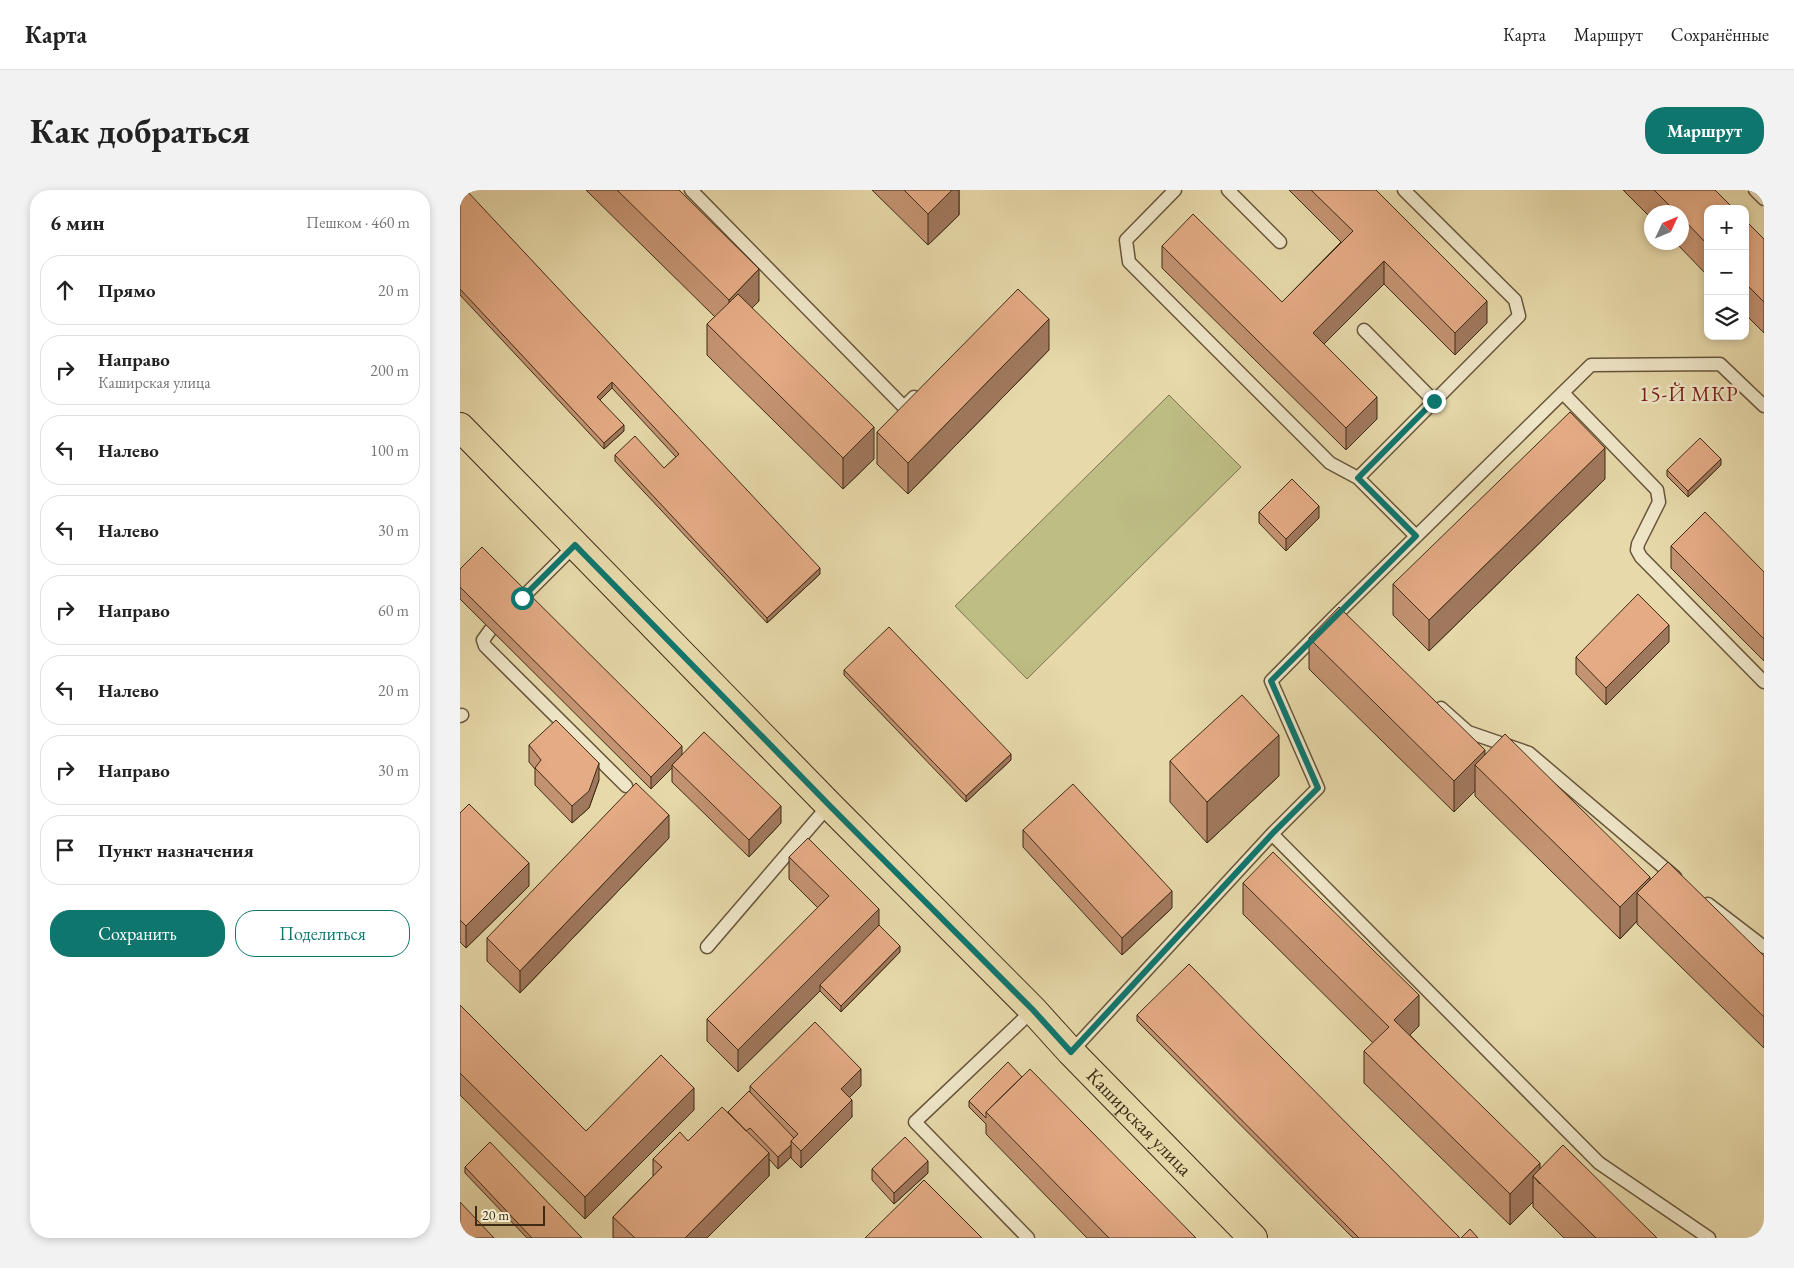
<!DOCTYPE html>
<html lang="ru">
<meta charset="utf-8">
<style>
:root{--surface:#fff;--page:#f2f2f2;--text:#222;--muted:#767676;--line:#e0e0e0;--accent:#0f766e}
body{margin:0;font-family:"EB Garamond",serif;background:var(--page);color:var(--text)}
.controls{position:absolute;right:15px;top:15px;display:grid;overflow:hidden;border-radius:10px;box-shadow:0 2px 8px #0003}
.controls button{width:45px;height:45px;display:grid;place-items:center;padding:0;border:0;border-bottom:1px solid var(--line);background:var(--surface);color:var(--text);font:25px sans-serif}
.compass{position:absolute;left:1184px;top:15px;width:45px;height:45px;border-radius:50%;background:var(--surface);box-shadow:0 2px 8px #0003;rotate:46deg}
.scale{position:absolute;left:15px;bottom:12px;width:70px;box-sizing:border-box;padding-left:5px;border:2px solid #3d2b16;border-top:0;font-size:14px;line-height:18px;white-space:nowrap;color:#3d2b16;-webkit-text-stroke:4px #efe6c8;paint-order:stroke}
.stop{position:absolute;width:15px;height:15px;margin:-11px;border:4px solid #0f766e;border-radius:50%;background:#fff}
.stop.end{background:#0f766e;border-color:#fff;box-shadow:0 1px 5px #0008}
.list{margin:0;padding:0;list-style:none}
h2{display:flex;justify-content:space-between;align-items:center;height:65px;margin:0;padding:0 20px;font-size:21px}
h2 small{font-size:16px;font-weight:400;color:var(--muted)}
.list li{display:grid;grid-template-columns:32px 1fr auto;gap:15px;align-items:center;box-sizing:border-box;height:70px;margin:0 10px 10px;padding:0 10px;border:1px solid var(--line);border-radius:20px}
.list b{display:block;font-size:19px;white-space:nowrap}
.list p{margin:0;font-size:16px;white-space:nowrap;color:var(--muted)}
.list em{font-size:16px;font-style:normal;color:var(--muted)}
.actions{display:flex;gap:10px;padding:15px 20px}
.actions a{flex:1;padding:11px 0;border:1px solid var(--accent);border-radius:20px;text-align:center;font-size:18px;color:var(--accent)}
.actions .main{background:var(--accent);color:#fff}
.icon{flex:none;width:28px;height:28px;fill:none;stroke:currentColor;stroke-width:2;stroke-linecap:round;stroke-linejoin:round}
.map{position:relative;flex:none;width:1304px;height:1048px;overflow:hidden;border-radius:20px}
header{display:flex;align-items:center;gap:30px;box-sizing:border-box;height:70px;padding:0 25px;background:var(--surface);border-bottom:1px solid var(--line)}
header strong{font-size:24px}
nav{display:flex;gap:28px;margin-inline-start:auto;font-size:18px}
.intro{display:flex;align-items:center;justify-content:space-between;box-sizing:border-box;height:120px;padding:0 30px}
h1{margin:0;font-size:35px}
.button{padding:12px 22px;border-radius:20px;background:var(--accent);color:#fff;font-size:18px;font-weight:700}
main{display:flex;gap:30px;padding:0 30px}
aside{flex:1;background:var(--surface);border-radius:20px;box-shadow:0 2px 8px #0003}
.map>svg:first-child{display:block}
</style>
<header>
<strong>Карта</strong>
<nav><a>Карта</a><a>Маршрут</a><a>Сохранённые</a></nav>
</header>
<div class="intro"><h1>Как добраться</h1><a class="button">Маршрут</a></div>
<main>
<aside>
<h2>6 мин<small>Пешком · 460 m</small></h2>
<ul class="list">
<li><svg class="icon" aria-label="ahead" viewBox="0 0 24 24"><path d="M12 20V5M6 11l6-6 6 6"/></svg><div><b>Прямо</b></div><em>20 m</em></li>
<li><svg class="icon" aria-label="right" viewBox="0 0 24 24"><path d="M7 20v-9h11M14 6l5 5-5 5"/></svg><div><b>Направо</b><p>Каширская улица</p></div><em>200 m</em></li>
<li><svg class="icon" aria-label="left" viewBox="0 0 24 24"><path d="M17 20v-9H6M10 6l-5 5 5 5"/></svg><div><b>Налево</b></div><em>100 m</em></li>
<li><svg class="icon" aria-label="left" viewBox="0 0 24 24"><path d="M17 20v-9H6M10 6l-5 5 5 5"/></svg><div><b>Налево</b></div><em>30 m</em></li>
<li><svg class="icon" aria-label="right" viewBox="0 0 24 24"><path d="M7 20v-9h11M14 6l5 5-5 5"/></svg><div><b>Направо</b></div><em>60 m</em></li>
<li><svg class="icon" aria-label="left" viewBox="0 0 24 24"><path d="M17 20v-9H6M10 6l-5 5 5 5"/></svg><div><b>Налево</b></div><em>20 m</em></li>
<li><svg class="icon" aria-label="right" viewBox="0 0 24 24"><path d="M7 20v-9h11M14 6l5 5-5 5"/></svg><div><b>Направо</b></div><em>30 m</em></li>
<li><svg class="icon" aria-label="arrive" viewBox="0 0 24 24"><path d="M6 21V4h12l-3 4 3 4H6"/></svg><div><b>Пункт назначения</b></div></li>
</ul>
<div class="actions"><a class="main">Сохранить</a><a>Поделиться</a></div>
</aside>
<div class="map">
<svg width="1304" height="1048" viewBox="0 0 1304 1048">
<rect width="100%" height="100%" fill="#e7d9aa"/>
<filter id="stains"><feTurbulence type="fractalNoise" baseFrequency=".004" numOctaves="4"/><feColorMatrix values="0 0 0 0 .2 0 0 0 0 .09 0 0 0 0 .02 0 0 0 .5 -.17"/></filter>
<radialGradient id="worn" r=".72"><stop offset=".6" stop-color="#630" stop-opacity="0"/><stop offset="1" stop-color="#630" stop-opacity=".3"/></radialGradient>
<path fill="#bdbd84" stroke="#7d744d" d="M 709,205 L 781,277 L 567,489 L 495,416 Z"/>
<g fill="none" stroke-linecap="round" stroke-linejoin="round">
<defs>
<path id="service" d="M 231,0 L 444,217 L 454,207
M 715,0 L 666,50 L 669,72 L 870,273 L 898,288 L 956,346
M 768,0 L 820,52
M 1295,0 L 1304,9
M 904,140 L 974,211
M 1103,203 L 1197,300 L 1199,312 L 1178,354 L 1177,360 L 1181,367 L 1304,492
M 898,288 L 1059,126 L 1055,110 L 944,0
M 62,408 L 115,355
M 31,439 L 23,450 L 25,456 L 166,596
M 981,518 L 1008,542 L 1069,563 L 1215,687
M 0,526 L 2,525
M 812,644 L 1139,973 L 1249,1048
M 1248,714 L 1304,757
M 247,757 L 369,615
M 611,862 L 812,644 L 858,598 L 811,491 L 876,425 L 1131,175 L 1260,174 L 1304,216
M 568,1048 L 455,932 L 573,820"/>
<g id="primary">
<path id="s1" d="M 0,237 L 369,615 L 573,820 L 611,862 L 793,1048"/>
</g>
</defs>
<use href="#service" stroke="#68563b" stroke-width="15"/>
<use href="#primary" stroke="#3d2b16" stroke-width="30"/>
<use href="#service" stroke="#efe6c8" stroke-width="12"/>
<use href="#primary" stroke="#e7d9aa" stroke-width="28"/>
</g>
<path fill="#c49372" stroke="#3d2b16" d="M 0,0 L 360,384 L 307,433 L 155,271 L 155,265 L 204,278 L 216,267 L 152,198 L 140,210 L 164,241 L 144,259 L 0,105 Z
M 126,0 L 219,0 L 299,111 L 292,118 L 414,269 L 383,299 L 247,165 L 247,134 L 255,127 Z
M 412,0 L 499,0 L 499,25 L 468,55 Z
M 829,0 L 916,0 L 1027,133 L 995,165 L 924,94 L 864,154 L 917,229 L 886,260 L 702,78 L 702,56 L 822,112 L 881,52 Z
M 1163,0 L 1255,0 L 1248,19 L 1248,86 L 1215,52 L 1222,52 L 1222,22 L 1192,22 L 1192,29 Z
M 1285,30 L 1304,49 L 1304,143 L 1285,124 Z
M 589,160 L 448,304 L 417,274 L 417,242 Z
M 1261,275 L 1228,307 L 1207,286 L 1207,280 Z
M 1145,289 L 969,461 L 933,425 L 933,394 Z
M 799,322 L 859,328 L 826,361 L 799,333 Z
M 1211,356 L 1304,382 L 1304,471 L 1211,378 Z
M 0,379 L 222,565 L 321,633 L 289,667 L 212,592 L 212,578 L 191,599 L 0,409 Z
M 849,448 L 1025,564 L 1190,690 L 1304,766 L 1304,858 L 1177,734 L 1177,731 L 1160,749 L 1015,606 L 1015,601 L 994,622 L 849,479 Z
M 1209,452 L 1146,515 L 1116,484 L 1116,467 Z
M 384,480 L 551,570 L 506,612 L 384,485 Z
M 69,555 L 139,590 L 129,618 L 112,633 L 75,595 L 75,579 L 69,572 Z
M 710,571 L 819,586 L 747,653 L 710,612 Z
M 0,623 L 69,696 L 6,758 L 0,752 Z
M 563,640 L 712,718 L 662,765 L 563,657 Z
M 209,648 L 60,803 L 27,771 L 27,748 Z
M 329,667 L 419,735 L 440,762 L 381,822 L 360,801 L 278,882 L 247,851 L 247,829 L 358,718 L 329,689 Z
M 783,693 L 959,836 L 950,845 L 1080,978 L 1197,1048 L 1104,1048 L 1073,1017 L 1073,1012 L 1050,1035 L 904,893 L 904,861 L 913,853 L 783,724 Z
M 0,815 L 126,941 L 234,920 L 125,1029 L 0,905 Z
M 677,825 L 1000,1048 L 893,1048 L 677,831 Z
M 562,887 L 736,1048 L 627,1048 L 526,944 L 526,934 L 509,917 L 509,911 Z
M 290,896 L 401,896 L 389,908 L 392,927 L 341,978 L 331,968 L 331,967 L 318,979 L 309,969 L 309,986 L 247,1048 L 153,1048 L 153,1027 L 193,986 L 193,969 L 228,951 L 268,922 L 290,903 Z
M 5,977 L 122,1048 L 67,1048 L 5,983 Z
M 412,979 L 468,983 L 434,1014 L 412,990 Z"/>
<path fill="#a0785d" stroke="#3d2b16" d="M 492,0 L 499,0 L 499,25 L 468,55 L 468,24 Z
M 924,71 L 924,94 L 853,165 L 853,143 Z
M 299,79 L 299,111 L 269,141 L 269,110 Z
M 1027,111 L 1027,133 L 995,165 L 995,143 Z
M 589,129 L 589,160 L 448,304 L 448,273 Z
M 152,192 L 152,198 L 137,213 L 137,207 Z
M 917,207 L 917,229 L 886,260 L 886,238 Z
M 164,235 L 164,241 L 144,259 L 144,253 Z
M 414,237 L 414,269 L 383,299 L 383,268 Z
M 1145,258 L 1145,289 L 969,461 L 969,430 Z
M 1261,269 L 1261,275 L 1228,307 L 1228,301 Z
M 859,316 L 859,328 L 826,361 L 826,349 Z
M 360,378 L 360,384 L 307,433 L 307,428 Z
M 1209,435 L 1209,452 L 1146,515 L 1146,498 Z
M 819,545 L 819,586 L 747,653 L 747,612 Z
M 222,556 L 222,568 L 212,575 L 212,578 L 191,599 L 191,587 Z
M 1025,560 L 1025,584 L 1015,575 L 1015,601 L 994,622 L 994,591 Z
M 551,564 L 551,570 L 506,612 L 506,606 Z
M 139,573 L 139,590 L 129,618 L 112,633 L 112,616 Z
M 321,616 L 321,633 L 289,667 L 289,650 Z
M 209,625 L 209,648 L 60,803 L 60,781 Z
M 69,673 L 69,696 L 6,758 L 6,736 Z
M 1190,687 L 1190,715 L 1177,703 L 1177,731 L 1160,749 L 1160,717 Z
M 712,701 L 712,718 L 662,765 L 662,748 Z
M 419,719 L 419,741 L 360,795 L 360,801 L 278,882 L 278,860 Z
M 440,756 L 440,762 L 381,822 L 381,816 Z
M 959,805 L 959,836 L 934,861 L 934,830 Z
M 401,879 L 401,896 L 381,916 L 381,899 Z
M 234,898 L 234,920 L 125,1029 L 125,1007 Z
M 392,910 L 392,927 L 341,978 L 341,961 Z
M 331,955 L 331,967 L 318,979 L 318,967 Z
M 309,963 L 309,986 L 247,1048 L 225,1048 Z
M 468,971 L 468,983 L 434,1014 L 434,1003 Z
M 1080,973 L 1080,994 L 1073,986 L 1073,1012 L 1050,1035 L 1050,1004 Z"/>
<path fill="#e4ab85" stroke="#3d2b16" d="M 0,0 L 6,0 L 360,378 L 307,428 L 155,265 L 175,246 L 204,278 L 219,264 L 152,192 L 137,207 L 164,235 L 144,253 L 0,99 Z
M 157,0 L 219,0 L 299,79 L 269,110 Z
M 444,0 L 492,0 L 468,24 Z
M 851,0 L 916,0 L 1027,111 L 995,143 L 924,71 L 853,143 L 917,207 L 886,238 L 702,56 L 733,24 L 822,112 L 893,41 Z
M 1194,0 L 1255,0 L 1274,19 L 1248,19 L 1248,55 L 1222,28 L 1222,22 L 1216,22 Z
M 1285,30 L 1304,49 L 1304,112 L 1285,93 Z
M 558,99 L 589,129 L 448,273 L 417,242 Z
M 278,104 L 414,237 L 383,268 L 247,134 Z
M 1110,222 L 1145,258 L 969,430 L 933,394 Z
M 1240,248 L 1261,269 L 1228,301 L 1207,280 Z
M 832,289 L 859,316 L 826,349 L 799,322 Z
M 1245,322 L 1304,382 L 1304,449 L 1211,356 Z
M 22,357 L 222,556 L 191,587 L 0,397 L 0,379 Z
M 1178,404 L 1209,435 L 1146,498 L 1116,467 Z
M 879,417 L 1025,560 L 994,591 L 849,448 Z
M 429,437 L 551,564 L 506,606 L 384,480 Z
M 782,505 L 819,545 L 747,612 L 710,571 Z
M 96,530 L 139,573 L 129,601 L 112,616 L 75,578 L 81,570 L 69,555 Z
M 244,542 L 321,616 L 289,650 L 212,575 Z
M 1045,544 L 1190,687 L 1160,717 L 1015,575 Z
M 176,593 L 209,625 L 60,781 L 27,748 Z
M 613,594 L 712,701 L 662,748 L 563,640 Z
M 9,614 L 69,673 L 6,736 L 0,730 L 0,623 Z
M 348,648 L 419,719 L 278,860 L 247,829 L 369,706 L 329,667 Z
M 813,662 L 959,805 L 934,830 L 1080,973 L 1050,1004 L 904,861 L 929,837 L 783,693 Z
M 1208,672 L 1304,766 L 1304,827 L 1177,703 Z
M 419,735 L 440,756 L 381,816 L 360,795 Z
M 729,774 L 1000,1048 L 899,1048 L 677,825 Z
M 0,815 L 126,941 L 201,865 L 234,898 L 125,1007 L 0,883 Z
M 355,832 L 401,879 L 381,899 L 392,910 L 341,961 L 331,951 L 338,944 L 290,896 Z
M 548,872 L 562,887 L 526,922 L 526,928 L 509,911 Z
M 570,879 L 736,1048 L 649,1048 L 526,922 Z
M 289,901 L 334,948 L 331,951 L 331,955 L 318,967 L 290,938 L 286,941 L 268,922 Z
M 262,917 L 309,963 L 225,1048 L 175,1048 L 153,1027 L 202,977 L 193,969 L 220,942 L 228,951 Z
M 445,947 L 468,971 L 434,1003 L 412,979 Z
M 30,952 L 122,1048 L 72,1048 L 5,977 Z
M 1103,955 L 1197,1048 L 1136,1048 L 1073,986 Z
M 464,990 L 522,1048 L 405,1048 Z
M 0,1012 L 34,1048 L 0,1048 Z
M 1010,1039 L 1018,1048 L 1001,1048 Z"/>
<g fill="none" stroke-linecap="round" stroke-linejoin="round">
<path stroke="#0f766e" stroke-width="6" d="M 62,408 L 115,355 L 369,615 L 573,820 L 611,862 L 812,644 L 858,598 L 811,491 L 956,346 L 898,288 L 974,211"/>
</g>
<g text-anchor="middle" stroke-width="5" stroke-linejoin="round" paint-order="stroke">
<g font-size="20" fill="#3d2b16" stroke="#efe6c8">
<text dy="7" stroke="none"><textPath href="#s1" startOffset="972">Каширская улица</textPath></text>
</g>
<g font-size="21" letter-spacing="1" fill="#7a1f14" stroke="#efe6c8">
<text x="1229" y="211">15-Й МКР</text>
</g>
</g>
<rect width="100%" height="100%" filter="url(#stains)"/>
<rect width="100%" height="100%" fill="url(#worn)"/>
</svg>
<div class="controls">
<button>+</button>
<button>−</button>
<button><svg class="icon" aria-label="layers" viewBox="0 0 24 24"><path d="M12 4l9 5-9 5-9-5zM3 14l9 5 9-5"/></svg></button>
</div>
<svg class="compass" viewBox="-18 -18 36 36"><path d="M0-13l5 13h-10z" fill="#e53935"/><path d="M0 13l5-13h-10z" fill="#767676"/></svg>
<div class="scale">20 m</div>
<div class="stop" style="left:62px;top:408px"></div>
<div class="stop end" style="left:974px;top:211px"></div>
</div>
</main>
